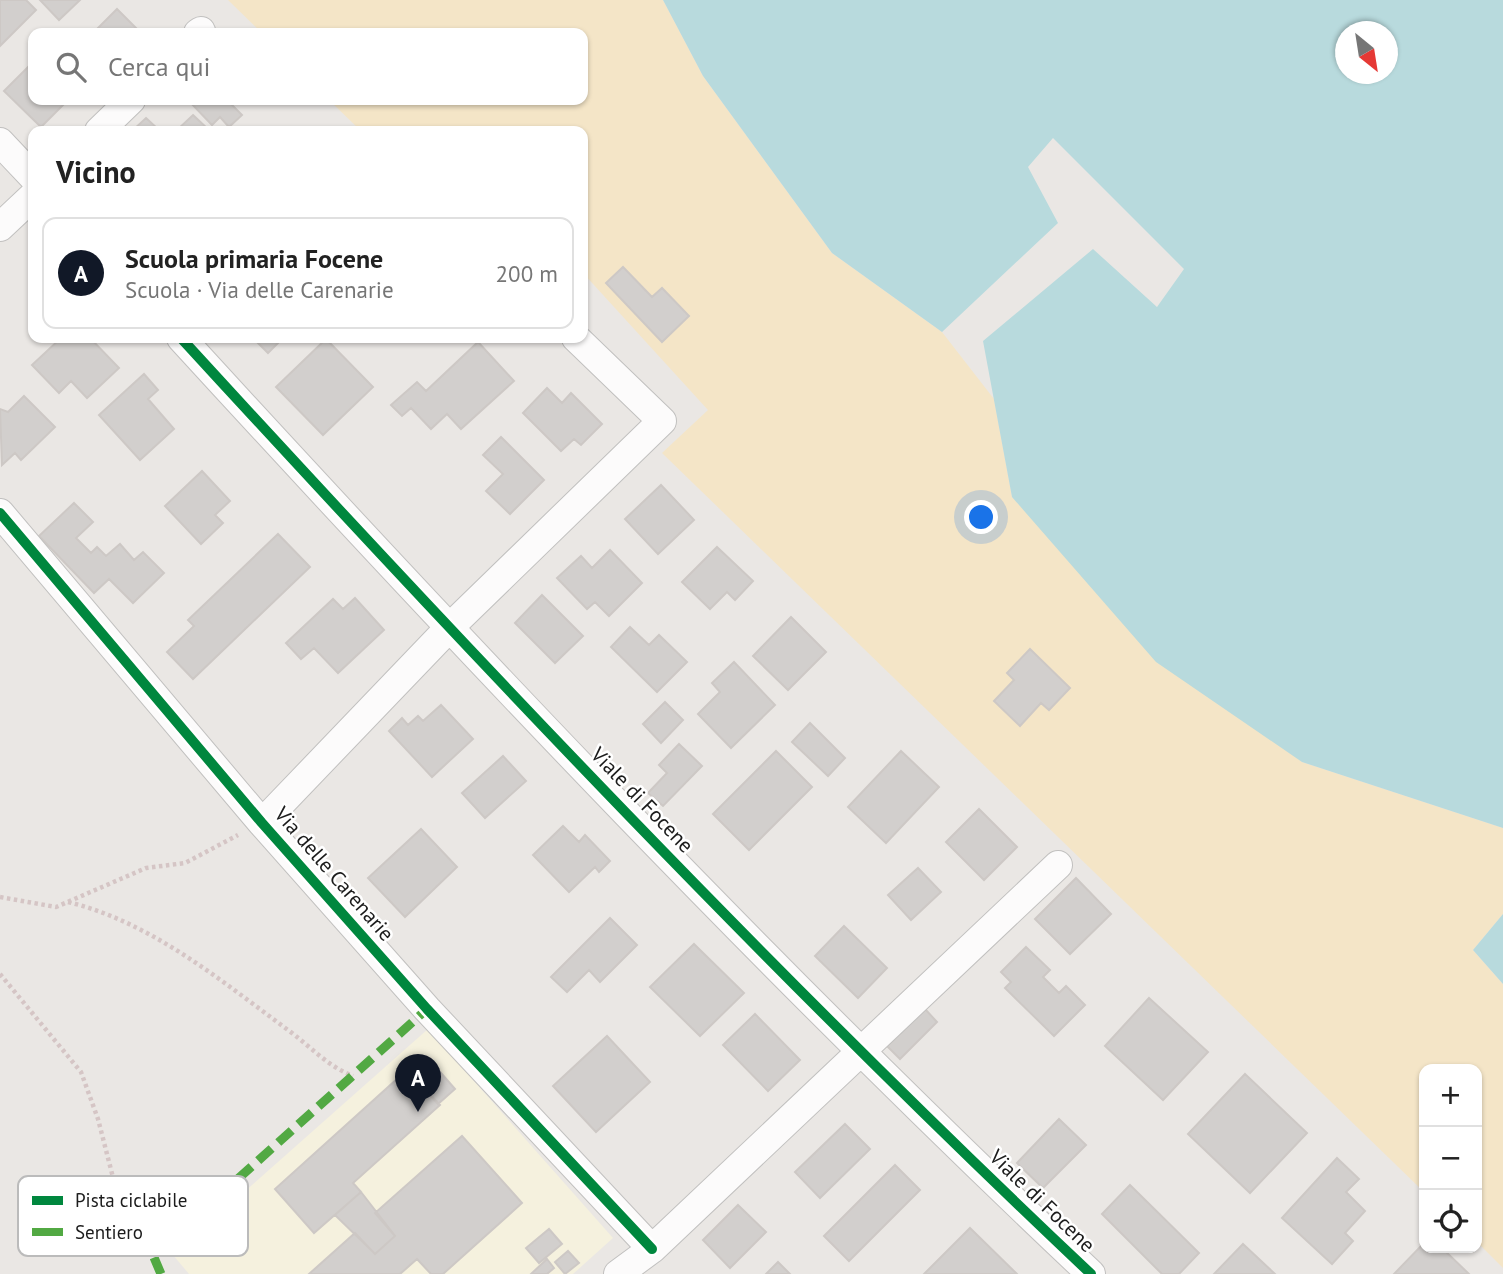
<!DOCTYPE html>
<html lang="it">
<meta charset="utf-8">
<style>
:root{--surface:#fff;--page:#f2f2f2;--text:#222;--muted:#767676;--line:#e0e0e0;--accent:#111827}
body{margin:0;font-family:"PT Sans",sans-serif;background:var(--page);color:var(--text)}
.controls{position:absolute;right:21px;bottom:21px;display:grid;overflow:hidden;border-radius:14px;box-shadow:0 2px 5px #0004}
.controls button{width:63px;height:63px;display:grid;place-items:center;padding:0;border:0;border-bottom:2px solid var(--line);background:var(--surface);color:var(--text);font:35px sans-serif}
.compass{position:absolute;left:1335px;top:21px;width:63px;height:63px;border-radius:50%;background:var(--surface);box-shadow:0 2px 5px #0004;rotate:150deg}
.you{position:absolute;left:982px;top:518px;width:24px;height:24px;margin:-18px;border:5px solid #fff;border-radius:50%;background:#1a73e8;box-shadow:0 0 0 10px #1a73e833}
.badge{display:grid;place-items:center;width:46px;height:46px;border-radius:50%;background:var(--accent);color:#fff;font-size:23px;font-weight:700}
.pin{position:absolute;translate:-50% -58px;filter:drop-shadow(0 2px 4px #0008)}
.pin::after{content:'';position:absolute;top:37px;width:24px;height:21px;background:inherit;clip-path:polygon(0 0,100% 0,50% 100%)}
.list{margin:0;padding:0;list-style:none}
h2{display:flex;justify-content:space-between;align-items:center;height:91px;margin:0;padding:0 28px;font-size:30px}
h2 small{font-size:23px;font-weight:400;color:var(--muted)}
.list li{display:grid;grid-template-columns:46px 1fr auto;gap:21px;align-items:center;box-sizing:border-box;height:112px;margin:0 14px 14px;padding:0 14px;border:2px solid var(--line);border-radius:14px}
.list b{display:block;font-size:26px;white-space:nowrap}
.list p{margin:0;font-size:23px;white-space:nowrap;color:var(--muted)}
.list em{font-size:23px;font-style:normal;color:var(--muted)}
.icon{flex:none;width:38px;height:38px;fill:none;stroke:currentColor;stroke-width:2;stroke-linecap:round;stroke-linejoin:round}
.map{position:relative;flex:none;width:1503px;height:1274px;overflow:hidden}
.search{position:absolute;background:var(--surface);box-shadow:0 2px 5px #0004;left:28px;top:28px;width:560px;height:77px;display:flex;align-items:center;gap:18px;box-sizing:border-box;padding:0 24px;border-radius:14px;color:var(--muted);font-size:26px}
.panel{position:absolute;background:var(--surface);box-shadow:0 2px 5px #0004;left:28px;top:126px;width:560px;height:217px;border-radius:14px}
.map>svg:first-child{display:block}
</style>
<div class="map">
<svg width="1503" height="1274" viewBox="0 0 1503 1274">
<rect width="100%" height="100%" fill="#eae7e4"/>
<path fill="#f5f1de" d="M 428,1029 L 613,1238 L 573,1274 L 189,1274 L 173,1255 Z"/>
<path fill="#f4e5c7" d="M 228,0 L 663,0 L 703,76 L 832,253 L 942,332 L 994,399 L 1012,497 L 1302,762 L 1503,828 L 1503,914 L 1473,950 L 1503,984 L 1503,1268 L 1477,1242 L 1477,1069 L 1424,1069 L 1424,1192 L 662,453 L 708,410 L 583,273 L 583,131 L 361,131 L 329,100 L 583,100 L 583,33 L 262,33 Z"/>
<path fill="#b8dadd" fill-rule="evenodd" d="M 663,0 L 1503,0 L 1503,828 L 1302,762 L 1156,662 L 1012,497 L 983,341 L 1093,249 L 1157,307 L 1184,269 L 1053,138 L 1028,167 L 1058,223 L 942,332 L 832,253 L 703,76 ZM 1346,32 L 1388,32 L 1388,74 L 1346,74 Z
M 1503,914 L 1503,984 L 1473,950 Z"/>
<path fill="#d2cfcd" stroke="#cdc8c5" stroke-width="2" d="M 0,0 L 26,0 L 36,10 L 0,46 Z
M 40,0 L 80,0 L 59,20 Z
M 117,9 L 141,33 L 103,33 L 98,28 Z
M 31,64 L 33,100 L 68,100 L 41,127 L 4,91 Z
M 188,100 L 227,100 L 242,115 L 229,127 L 220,117 L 212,125 Z
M 193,115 L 210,131 L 176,131 Z
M 146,118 L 160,131 L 132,131 Z
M 623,267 L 652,297 L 662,288 L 689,316 L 662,342 L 606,283 Z
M 61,338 L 90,338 L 119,368 L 87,398 L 71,381 L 59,393 L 32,365 Z
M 253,338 L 283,338 L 268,353 Z
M 326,339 L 373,387 L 323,435 L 276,387 Z
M 478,342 L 514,381 L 461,429 L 447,414 L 431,429 L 411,408 L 402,416 L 391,405 L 417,382 L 426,391 Z
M 144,374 L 158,390 L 148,399 L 174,429 L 140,460 L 99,415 Z
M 547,388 L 562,403 L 571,393 L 602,424 L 581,445 L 574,439 L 561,451 L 523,413 Z
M 24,396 L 55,427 L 21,460 L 15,453 L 2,465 L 0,409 L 8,412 Z
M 501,437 L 544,480 L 510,514 L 486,491 L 503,474 L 483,455 Z
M 202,471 L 230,501 L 215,515 L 223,523 L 201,544 L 165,506 Z
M 661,485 L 694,520 L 658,554 L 625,519 Z
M 74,503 L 93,522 L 76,538 L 91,553 L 97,547 L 106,556 L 120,544 L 134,560 L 143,552 L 164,573 L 133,603 L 109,579 L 94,593 L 39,536 Z
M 278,534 L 310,567 L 193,679 L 167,652 L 194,626 L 188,620 Z
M 717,547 L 753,581 L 735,600 L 727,592 L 710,609 L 682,582 Z
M 610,550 L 642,583 L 609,616 L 595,602 L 587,609 L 557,578 L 581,556 L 592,568 Z
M 542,595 L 583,636 L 555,663 L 515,623 Z
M 355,598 L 384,630 L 338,673 L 314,648 L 301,659 L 286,643 L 333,599 L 343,609 Z
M 791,617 L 826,652 L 788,690 L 753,656 Z
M 630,627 L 649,645 L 659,635 L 687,662 L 657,692 L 611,647 Z
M 1030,649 L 1070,688 L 1049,710 L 1041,703 L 1020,726 L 994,701 L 1014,680 L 1007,673 Z
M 734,662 L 775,705 L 731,748 L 698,714 L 720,692 L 712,683 Z
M 665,702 L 683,720 L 661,743 L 643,724 Z
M 441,705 L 473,739 L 432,777 L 389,731 L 402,718 L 408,725 L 418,716 L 423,721 Z
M 810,723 L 845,758 L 828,776 L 792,742 Z
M 679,744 L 702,766 L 663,806 L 648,793 L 667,773 L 659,765 Z
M 776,751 L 812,787 L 749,850 L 713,814 Z
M 901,751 L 939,787 L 886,843 L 848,807 Z
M 503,756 L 526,781 L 485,818 L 462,793 Z
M 979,809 L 1017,847 L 984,880 L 946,842 Z
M 563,826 L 579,842 L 585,835 L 610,861 L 599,872 L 595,867 L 569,892 L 533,855 Z
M 421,829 L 457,867 L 405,917 L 368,878 Z
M 918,868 L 941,892 L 911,920 L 888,895 Z
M 1076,878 L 1111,914 L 1070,954 L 1035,919 Z
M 610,918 L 637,945 L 600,982 L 589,970 L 567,992 L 551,977 Z
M 844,926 L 887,968 L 858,998 L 815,956 Z
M 694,944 L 744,993 L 700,1036 L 650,987 Z
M 1026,947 L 1050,970 L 1043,977 L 1059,993 L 1066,986 L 1085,1005 L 1054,1036 L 1005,988 L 1011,982 L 1001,972 Z
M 1149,998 L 1208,1052 L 1163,1100 L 1105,1046 Z
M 925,1009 L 937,1022 L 900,1059 L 887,1046 Z
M 755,1014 L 800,1060 L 768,1091 L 723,1045 Z
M 607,1036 L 650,1082 L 596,1132 L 553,1086 Z
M 427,1057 L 455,1089 L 438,1104 L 410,1073 Z
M 407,1070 L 440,1105 L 353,1183 L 361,1192 L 314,1233 L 275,1189 Z
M 1245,1074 L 1307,1133 L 1250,1193 L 1188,1134 Z
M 1059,1119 L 1086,1145 L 1043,1188 L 1017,1163 Z
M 845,1124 L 870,1149 L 820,1198 L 795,1172 Z
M 462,1136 L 522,1203 L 443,1274 L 431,1274 L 417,1259 L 400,1274 L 309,1274 L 355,1233 L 375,1254 L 395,1236 L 375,1213 Z
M 1337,1158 L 1359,1179 L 1346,1192 L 1365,1211 L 1345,1233 L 1353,1241 L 1332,1264 L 1282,1218 Z
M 895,1165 L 920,1190 L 849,1261 L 824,1236 Z
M 1130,1185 L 1199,1253 L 1179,1274 L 1162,1274 L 1102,1214 Z
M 361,1192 L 395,1236 L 375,1254 L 335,1215 Z
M 738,1205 L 766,1232 L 730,1268 L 703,1240 Z
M 970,1228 L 1017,1274 L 924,1274 Z
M 549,1229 L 562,1244 L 539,1263 L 526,1248 Z
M 1424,1243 L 1424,1248 L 1442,1248 L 1469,1274 L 1394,1274 Z
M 1243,1244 L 1275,1274 L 1214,1274 Z
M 568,1251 L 579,1263 L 565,1274 L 555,1262 Z
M 547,1259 L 554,1268 L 547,1274 L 531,1274 Z
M 778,1262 L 790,1274 L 766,1274 Z"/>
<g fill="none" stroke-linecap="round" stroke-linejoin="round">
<defs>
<path id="minor" d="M 198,33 L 201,31
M 99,131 L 131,100
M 0,142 L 33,177
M 0,227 L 33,196
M 181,338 C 475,659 774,975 1091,1274
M 0,513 L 262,823 L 427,1009 L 652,1249
M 262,823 L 448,629 L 662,421 L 576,338
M 618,1274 L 652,1249 L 1058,865"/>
</defs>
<use href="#minor" stroke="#c1c0bf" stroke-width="30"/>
<path stroke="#d5c5c5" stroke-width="4.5" stroke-dasharray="3.5 3.5" stroke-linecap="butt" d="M 0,897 L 56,907 L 146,868 L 185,863 L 238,835
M 68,902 C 151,922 220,980 288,1030 C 310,1046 327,1066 353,1076
M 0,974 L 81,1072 L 98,1119 L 127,1232 L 153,1255"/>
<use href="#minor" stroke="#fcfbfb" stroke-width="28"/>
<path stroke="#52a943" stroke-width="9" stroke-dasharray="18 9" stroke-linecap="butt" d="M 161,1274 L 153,1255 L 427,1009"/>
<defs>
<path id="cycleway" d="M 181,338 C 475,659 774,975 1091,1274
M 0,513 L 262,823 L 427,1009 L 652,1249"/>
</defs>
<use href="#cycleway" stroke="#fff" stroke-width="15"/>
<use href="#cycleway" stroke="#00873e" stroke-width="10"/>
</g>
<g text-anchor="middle" stroke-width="5" stroke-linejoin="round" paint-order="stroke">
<g font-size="21" fill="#1c1c1c" stroke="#fff">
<text transform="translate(642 800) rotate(46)" y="7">Viale di Focene</text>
<text transform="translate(334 874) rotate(49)" y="7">Via delle Carenarie</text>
<text transform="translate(1042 1201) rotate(44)" y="7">Viale di Focene</text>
</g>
</g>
<rect x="18" y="1176" width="230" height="80" rx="10" fill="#fff" stroke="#bbb" stroke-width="2"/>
<rect x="32" y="1196" width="31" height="9" fill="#00873e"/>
<rect x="32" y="1228" width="31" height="8" fill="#52a943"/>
<g font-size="19" fill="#1c1c1c">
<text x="75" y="1207">Pista ciclabile</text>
<text x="75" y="1239">Sentiero</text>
</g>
</svg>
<div class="controls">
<button>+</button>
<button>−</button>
<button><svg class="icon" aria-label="locate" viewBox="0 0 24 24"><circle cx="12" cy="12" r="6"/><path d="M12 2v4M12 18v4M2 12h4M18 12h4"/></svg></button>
</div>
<svg class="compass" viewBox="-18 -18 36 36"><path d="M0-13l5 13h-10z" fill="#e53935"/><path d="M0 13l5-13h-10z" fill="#767676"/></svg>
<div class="you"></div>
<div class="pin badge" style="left:418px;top:1112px">A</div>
<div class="search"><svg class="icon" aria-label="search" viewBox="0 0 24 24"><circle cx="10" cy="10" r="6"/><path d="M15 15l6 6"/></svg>Cerca qui</div>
<section class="panel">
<h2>Vicino<small></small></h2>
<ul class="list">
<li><span class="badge">A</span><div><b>Scuola primaria Focene</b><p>Scuola · Via delle Carenarie</p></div><em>200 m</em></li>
</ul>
</section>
</div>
